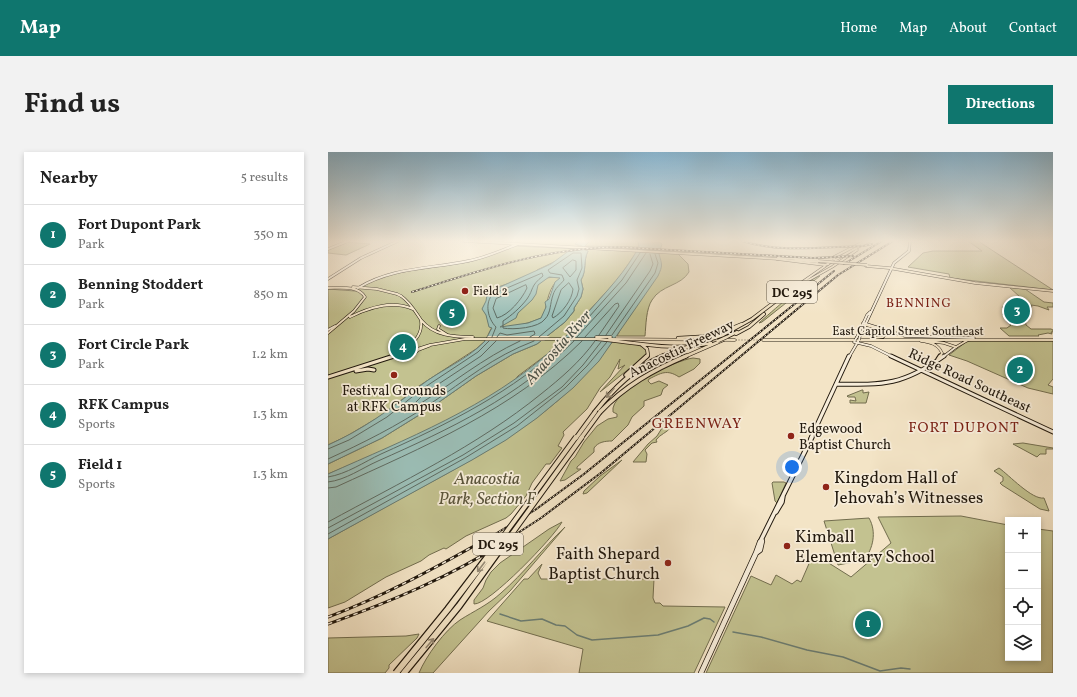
<!DOCTYPE html>
<meta charset="utf-8">
<style>
:root{--surface:#fff;--page:#f2f2f2;--text:#222;--muted:#767676;--line:#e0e0e0;--accent:#0f766e}
body{margin:0;font-family:Vollkorn,serif;background:var(--page);color:var(--text)}
.controls{position:absolute;right:12px;bottom:12px;display:grid;overflow:hidden;border-radius:0px;box-shadow:0 2px 6px #0003}
.controls button{width:36px;height:36px;display:grid;place-items:center;padding:0;border:0;border-bottom:1px solid var(--line);background:var(--surface);color:var(--text);font:20px sans-serif}
.you{position:absolute;left:464px;top:315px;width:14px;height:14px;margin:-10px;border:3px solid #fff;border-radius:50%;background:#1a73e8;box-shadow:0 0 0 6px #1a73e833}
.badge{display:grid;place-items:center;width:26px;height:26px;border-radius:50%;background:var(--accent);color:#fff;font-size:13px;font-weight:700}
.pin{position:absolute;translate:-50% -50%;border:2px solid #fff;box-shadow:0 1px 4px #0006}
.list{margin:0;padding:0;list-style:none}
h2{display:flex;justify-content:space-between;align-items:center;height:52px;margin:0;padding:0 16px;font-size:17px}
h2 small{font-size:13px;font-weight:400;color:var(--muted)}
.list li{display:grid;grid-template-columns:26px 1fr auto;gap:12px;align-items:center;box-sizing:border-box;height:60px;padding:0 16px;border-top:1px solid var(--line)}
.list b{display:block;font-size:15px;white-space:nowrap}
.list p{margin:0;font-size:13px;white-space:nowrap;color:var(--muted)}
.list em{font-size:13px;font-style:normal;color:var(--muted)}
.icon{flex:none;width:22px;height:22px;fill:none;stroke:currentColor;stroke-width:2;stroke-linecap:round;stroke-linejoin:round}
.map{position:relative;flex:none;width:725px;height:521px;overflow:hidden;border-radius:0px}
header{display:flex;align-items:center;gap:24px;box-sizing:border-box;height:56px;padding:0 20px;background:var(--accent);color:#fff}
header strong{font-size:19px}
nav{display:flex;gap:22px;margin-inline-start:auto;font-size:14px}
.intro{display:flex;align-items:center;justify-content:space-between;box-sizing:border-box;height:96px;padding:0 24px}
h1{margin:0;font-size:28px}
.button{padding:10px 18px;border-radius:0px;background:var(--accent);color:#fff;font-size:14px;font-weight:700}
main{display:flex;gap:24px;padding:0 24px}
aside{flex:1;background:var(--surface);border-radius:0px;box-shadow:0 2px 6px #0003}
.map>svg:first-child{display:block}
</style>
<header>
<strong>Map</strong>
<nav><a>Home</a><a>Map</a><a>About</a><a>Contact</a></nav>
</header>
<div class="intro"><h1>Find us</h1><a class="button">Directions</a></div>
<main>
<aside>
<h2>Nearby<small>5 results</small></h2>
<ul class="list">
<li><span class="badge">1</span><div><b>Fort Dupont Park</b><p>Park</p></div><em>350 m</em></li>
<li><span class="badge">2</span><div><b>Benning Stoddert</b><p>Park</p></div><em>850 m</em></li>
<li><span class="badge">3</span><div><b>Fort Circle Park</b><p>Park</p></div><em>1.2 km</em></li>
<li><span class="badge">4</span><div><b>RFK Campus</b><p>Sports</p></div><em>1.3 km</em></li>
<li><span class="badge">5</span><div><b>Field 1</b><p>Sports</p></div><em>1.3 km</em></li>
</ul>
</aside>
<div class="map">
<svg width="725" height="521" viewBox="0 0 725 521">
<rect width="100%" height="100%" fill="#f3e4c6"/>
<filter id="stains"><feTurbulence type="fractalNoise" baseFrequency=".005" numOctaves="4"/><feColorMatrix values="0 0 0 0 .2 0 0 0 0 .09 0 0 0 0 .02 0 0 0 .5 -.17"/></filter>
<radialGradient id="worn" r=".72"><stop offset=".6" stop-color="#630" stop-opacity="0"/><stop offset="1" stop-color="#630" stop-opacity=".3"/></radialGradient>
<path fill="#c3c290" stroke="#726d4e" d="M 181,89 L 250,89 L 247,92 L 254,95 L 178,91 Z
M 262,89 L 310,89 L 311,95 L 256,94 Z
M 640,89 L 650,89 L 725,138 L 622,126 L 621,122 L 580,115 L 595,101 L 605,99 L 654,99 Z
M 18,90 L 42,92 L 18,103 L 0,101 L 0,98 Z
M 187,94 L 252,97 L 244,97 L 232,107 L 209,118 L 206,123 L 167,136 L 161,141 L 164,175 L 157,189 L 148,197 L 91,234 L 56,262 L 19,284 L 0,293 L 0,137 L 27,139 L 38,132 L 62,122 L 141,110 Z
M 254,97 L 309,99 L 291,126 L 238,184 L 218,203 L 190,224 L 167,253 L 0,322 L 0,312 L 54,286 L 104,255 L 148,224 L 185,202 L 209,192 L 237,170 L 246,159 L 246,156 L 253,145 L 255,137 L 253,128 C 259,118 255,109 260,99 Z
M 332,100 L 349,101 L 360,112 L 361,120 C 353,134 333,133 324,148 C 318,157 318,173 317,184 L 289,184 Z
M 492,124 L 434,170 L 431,171 C 441,162 481,126 492,124 Z
M 227,125 L 233,126 C 231,128 229,129 228,130 C 220,138 218,155 216,165 C 202,171 186,176 171,175 L 172,160 L 218,126 Z
M 681,135 L 697,137 L 716,150 L 725,151 L 725,155 L 719,155 L 721,158 L 710,154 L 703,153 L 704,155 L 700,157 L 697,167 L 698,173 L 703,177 L 723,177 L 725,178 L 725,180 L 723,180 L 724,182 L 720,181 L 710,183 L 711,184 L 681,184 L 672,176 L 679,176 L 683,173 L 678,169 L 682,169 L 674,162 L 679,161 L 674,155 L 690,155 L 692,145 Z
M 285,189 C 295,191 316,190 319,201 L 317,204 L 272,240 L 297,213 L 290,217 L 292,207 L 282,225 L 272,236 L 259,257 L 235,280 L 236,283 L 230,294 L 234,296 L 222,312 L 218,312 L 204,331 L 198,344 L 183,362 L 178,366 L 138,384 L 118,397 L 116,396 L 101,403 L 93,409 L 58,425 L 17,450 L 0,456 L 0,387 C 29,371 57,355 85,340 C 162,298 232,262 285,189 Z
M 643,189 L 725,189 L 725,227 L 720,233 L 725,235 L 725,242 L 700,236 L 639,209 L 621,203 L 638,190 Z
M 365,206 L 372,207 L 372,211 L 366,217 L 351,225 C 339,217 333,221 321,227 L 320,229 L 323,232 L 331,229 L 340,233 L 335,237 L 333,243 L 316,249 L 316,254 L 304,265 L 300,273 L 284,289 C 277,289 270,290 266,296 L 266,300 L 249,315 L 249,317 L 253,317 L 237,328 L 232,329 L 243,309 L 247,305 L 256,290 L 269,274 L 280,267 L 289,265 L 289,262 L 285,260 C 281,239 348,208 365,206 Z
M 534,238 L 535,238 L 535,241 L 541,240 L 538,251 L 522,251 L 522,248 L 528,249 L 527,245 L 520,245 L 519,244 Z
M 342,271 L 343,275 C 339,281 332,282 328,288 L 329,290 L 324,291 L 317,298 L 319,302 L 318,310 L 305,310 L 320,292 L 329,284 L 334,276 Z
M 695,291 L 725,296 L 725,297 L 718,297 L 718,302 L 712,302 L 709,305 L 685,292 Z
M 294,308 L 259,341 L 255,342 L 256,339 L 272,324 Z
M 671,316 C 681,323 704,348 716,346 L 721,359 L 712,357 L 674,333 L 672,331 L 675,329 L 675,325 L 666,319 Z
M 445,330 L 456,330 L 458,331 L 449,351 L 447,349 L 444,331 Z
M 633,364 L 680,373 L 680,506 L 710,506 L 710,377 L 725,379 L 725,521 L 378,521 L 423,424 L 443,433 L 448,423 L 464,432 L 469,428 L 473,430 L 483,407 L 488,403 L 523,425 L 563,391 L 550,365 Z
M 541,366 C 549,380 545,397 536,408 L 510,413 L 496,369 Z
M 234,370 C 226,385 161,453 146,452 L 146,448 L 155,436 L 158,428 L 163,420 L 172,411 L 221,377 Z
M 237,375 L 182,439 L 161,459 L 105,521 L 91,521 C 98,504 117,478 132,468 C 146,459 160,453 173,441 C 196,421 215,396 237,375 Z
M 214,412 L 210,421 L 213,427 L 326,427 L 325,446 L 327,451 L 332,451 L 335,454 L 397,455 L 366,521 L 251,521 L 255,497 L 159,469 L 196,427 L 200,427 Z
M 91,482 L 89,486 L 61,513 L 61,516 L 57,521 L 0,521 L 0,486 L 78,484 Z"/>
<path fill="#9bbeb6" stroke="#6a7c72" fill-rule="evenodd" d="M 250,89 L 262,89 L 254,97 L 260,99 C 255,109 259,118 253,128 L 255,137 L 253,145 L 246,156 L 246,159 L 237,170 L 209,192 L 185,202 L 148,224 L 104,255 L 54,286 L 0,312 L 0,293 C 34,278 63,257 92,234 C 112,218 139,208 157,189 C 160,185 161,180 164,176 L 161,175 L 158,163 L 154,157 L 158,149 L 159,143 L 163,139 L 223,112 L 242,98 L 252,97 L 254,94 L 247,92 ZM 221,125 L 232,126 L 227,130 L 221,147 L 217,150 L 218,155 L 213,166 L 200,171 L 172,175 L 188,166 L 190,161 L 204,148 L 208,142 L 210,133 Z
M 310,89 L 323,89 L 325,91 L 331,90 L 334,92 L 331,102 C 334,113 335,113 330,124 L 271,209 L 245,236 L 209,266 L 178,288 L 144,308 L 0,387 L 0,322 C 78,287 161,255 225,197 C 238,185 249,172 261,159 C 279,139 298,119 311,95 Z"/>
<path fill="#f3e4c6" d="M 160,184 L 222,184 L 216,189 L 157,189 Z"/>
<g fill="none" stroke-linecap="round" stroke-linejoin="round">
<path stroke="#5e6b62" stroke-width="1" d="M 245,108 L 248,109 L 248,118 L 242,125 L 235,116 Z
M 241,131 L 245,137 C 244,148 234,161 225,166 L 224,164 L 233,138 Z
M 198,133 L 199,136 C 194,147 181,163 169,166 L 165,156 L 168,147 Z
M 278,183 L 322,119 L 325,112 L 322,102
M 284,183 L 327,121 L 330,111 L 327,102
M 164,185 L 168,175 C 160,167 156,151 165,142 L 214,121 L 215,124 C 202,134 206,137 199,147 C 193,155 183,164 175,169 L 175,176 C 185,178 211,176 217,167 C 223,161 222,151 225,143 C 227,136 232,133 236,128 L 234,123 L 222,121 L 220,118 L 245,101 L 253,101 L 254,116 L 249,128 L 251,137 L 249,144 L 236,164 L 211,185
M 169,185 L 172,181 L 179,183 L 206,179 L 207,182 L 202,185
M 243,185 L 294,128 L 312,101
M 249,185 L 298,131 L 318,101
M 257,185 L 287,152 L 290,151 L 291,154 L 271,183
M 168,189 L 153,204 L 97,241 L 88,250 L 88,252 L 90,253 C 124,232 155,206 192,189
M 0,297 L 21,288 L 59,265 L 94,237 L 150,200 L 161,189
M 0,307 C 35,291 69,274 102,252 C 138,228 164,205 206,189
M 0,325 C 19,322 36,310 53,302 C 120,272 185,240 239,189
M 0,330 C 18,328 34,316 50,309 C 122,277 190,245 246,189
M 0,336 L 8,335 C 95,295 185,258 254,189
M 0,370 C 73,330 149,294 213,242 C 233,226 252,210 267,189
M 0,376 L 135,303 L 186,271 L 234,235 L 255,213 L 273,190
M 0,382 L 137,306 L 189,274 L 237,236 L 259,214 L 279,190"/>
<path stroke="#6a7c72" stroke-width="1.5" d="M 172,462 L 193,469 L 214,467 L 228,473 L 237,474 L 249,483 L 264,488 L 330,483 L 360,474 L 376,466 L 382,467 L 386,470
M 405,480 L 433,485 L 479,498 L 515,505 L 552,519 L 573,516 L 582,517"/>
<path stroke="#d4c5aa" stroke-width="2" stroke-dasharray="2 1" stroke-linecap="butt" d="M 407,188 L 435,188"/>
<defs>
<path id="secondary-far3" d="M 0,97 L 20,89
M 0,127 L 33,106 L 70,89
M 30,136 C 64,115 102,117 140,109 C 157,106 174,98 190,92
M 535,171 L 577,184 L 646,186
M 0,178 L 7,174
M 532,184 L 566,111 L 581,99 L 582,89
M 529,185 L 539,163 L 542,160
M 526,190 L 543,194 L 565,205
M 521,205 L 531,188
M 615,205 L 628,195"/>
<path id="secondary-far2" d="M 563,204 L 725,280
M 508,232 C 557,233 575,233 616,204
M 483,286 L 521,204"/>
<path id="secondary-far1" d="M 448,360 L 454,350 L 455,344
M 432,390 L 484,285"/>
<path id="secondary" d="M 428,401 L 432,390 L 434,389
M 373,521 L 428,401 L 432,398 L 434,389"/>
<path id="primary-far1" d="M 136,89 L 452,107
M 450,106 L 468,107
M 467,106 L 491,108 L 502,107 L 537,89
M 467,108 L 490,110
M 538,114 L 561,116 L 647,131 L 725,139
M 25,135 L 49,137 L 69,142
M 0,136 C 12,136 30,133 37,145 L 26,159 L 0,181
M 73,144 C 82,150 87,159 93,168 C 106,184 126,185 145,185
M 22,165 C 42,155 64,148 85,157
M 538,173 L 552,177 L 558,181 L 555,185 L 544,186
M 111,174 L 110,177 L 118,182
M 268,185 L 283,185
M 281,187 L 407,188
M 435,188 L 725,188
M 593,189 C 602,190 610,192 614,201 L 612,205
M 600,189 L 616,191 L 628,195 L 640,188
M 70,200 C 83,193 95,185 93,169
M 87,201 L 90,198 L 103,193
M 64,205 L 102,193 L 137,187 L 271,187"/>
<path id="primary" d="M 610,207 L 612,204
M 28,219 L 40,217 L 46,218
M 0,225 L 66,204"/>
<path id="highway-far2" d="M 449,107 L 497,113
M 495,108 L 504,108
M 479,129 L 504,115 L 529,98
M 457,140 L 459,140
M 460,140 L 503,110 L 541,89
M 465,140 L 474,133"/>
<path id="highway-far1" d="M 442,142 L 459,140
M 463,142 L 466,139
M 408,182 L 421,175 L 436,162
M 395,183 L 424,167 L 461,139
M 399,185 L 409,180
M 350,186 L 385,184 L 414,172
M 269,187 C 307,190 345,200 383,191
M 313,192 L 319,197 L 320,203 L 318,205
M 333,205 L 336,203
M 356,205 L 395,188"/>
<path id="highway" d="M 298,223 L 319,204
M 267,260 C 286,236 306,216 335,204
M 272,260 C 297,234 325,218 358,204"/>
</defs>
<use href="#secondary-far3" stroke="#21180d" stroke-width="3"/>
<use href="#secondary-far2" stroke="#21180d" stroke-width="5"/>
<use href="#secondary-far1" stroke="#21180d" stroke-width="5.5"/>
<use href="#secondary" stroke="#21180d" stroke-width="6"/>
<use href="#primary-far1" stroke="#21180d" stroke-width="3"/>
<use href="#primary" stroke="#21180d" stroke-width="5"/>
<use href="#highway-far2" stroke="#21180d" stroke-width="3"/>
<use href="#highway-far1" stroke="#21180d" stroke-width="4"/>
<use href="#highway" stroke="#21180d" stroke-width="5.5"/>
<use href="#secondary-far3" stroke="#f7edda" stroke-width="2"/>
<use href="#secondary-far2" stroke="#f7edda" stroke-width="3"/>
<use href="#secondary-far1" stroke="#f7edda" stroke-width="3.5"/>
<use href="#secondary" stroke="#f7edda" stroke-width="4.5"/>
<use href="#primary-far1" stroke="#f3e4c6" stroke-width="2"/>
<use href="#primary" stroke="#f3e4c6" stroke-width="3"/>
<use href="#highway-far2" stroke="#f3e4c6" stroke-width="2"/>
<use href="#highway-far1" stroke="#f3e4c6" stroke-width="2.5"/>
<use href="#highway" stroke="#f3e4c6" stroke-width="3.5"/>
<defs>
<path id="rail-far1" d="M 414,89 C 452,101 495,95 535,94 L 544,92
M 516,112 L 554,89
M 84,140 C 154,118 216,96 290,95 L 485,106 L 525,104
M 475,144 L 506,119
M 154,390 L 207,358 L 256,322 L 479,142
M 176,390 L 213,366 L 274,320 L 510,123 L 565,89"/>
<path id="rail" d="M 0,465 C 54,445 105,417 155,389
M 0,472 C 62,450 122,425 178,389"/>
</defs>
<use href="#rail-far1" stroke="#21180d" stroke-width="2"/>
<use href="#rail" stroke="#21180d" stroke-width="3"/>
<use href="#rail-far1" stroke="#f7edda" stroke-width="1" stroke-dasharray="2" stroke-linecap="butt"/>
<use href="#rail" stroke="#f7edda" stroke-width="1.5" stroke-dasharray="4.5" stroke-linecap="butt"/>
<defs>
<path id="secondary-bridge" d="M 527,188 L 529,185
M 531,188 L 532,184"/>
<path id="primary-bridge" d="M 490,109 L 539,113
M 69,142 L 73,144"/>
<path id="highway-bridge-far4" d="M 506,107 L 508,108
M 497,113 L 500,112"/>
<path id="highway-bridge-far3" d="M 390,189 L 399,185
M 336,203 L 395,183"/>
<path id="highway-bridge-far2" d="M 248,286 L 267,260
M 253,286 L 272,260"/>
<path id="highway-bridge-far1" d="M 171,390 L 248,285
M 178,390 L 254,285"/>
<path id="highway-bridge" d="M 68,521 L 120,457 L 172,389
M 76,521 L 131,454 L 178,389"/>
</defs>
<use href="#secondary-bridge" stroke="#21180d" stroke-width="3" stroke-linecap="butt"/>
<use href="#primary-bridge" stroke="#21180d" stroke-width="3" stroke-linecap="butt"/>
<use href="#highway-bridge-far4" stroke="#21180d" stroke-width="3" stroke-linecap="butt"/>
<use href="#highway-bridge-far3" stroke="#21180d" stroke-width="4" stroke-linecap="butt"/>
<use href="#highway-bridge-far2" stroke="#21180d" stroke-width="5.5" stroke-linecap="butt"/>
<use href="#highway-bridge-far1" stroke="#21180d" stroke-width="6" stroke-linecap="butt"/>
<use href="#highway-bridge" stroke="#21180d" stroke-width="8" stroke-linecap="butt"/>
<use href="#secondary-bridge" stroke="#f7edda" stroke-width="2"/>
<use href="#primary-bridge" stroke="#f3e4c6" stroke-width="2"/>
<use href="#highway-bridge-far4" stroke="#f3e4c6" stroke-width="2"/>
<use href="#highway-bridge-far3" stroke="#f3e4c6" stroke-width="2.5"/>
<use href="#highway-bridge-far2" stroke="#f3e4c6" stroke-width="3.5"/>
<use href="#highway-bridge-far1" stroke="#f3e4c6" stroke-width="4"/>
<use href="#highway-bridge" stroke="#f3e4c6" stroke-width="5.5"/>
</g>
<defs><path id="oneway-shaft" d="M-6 0H5M1.5-3L5.5 0L1.5 3" fill="none" stroke-width="1.6" stroke-linecap="round" stroke-linejoin="round"/></defs>
<g stroke="#948873">
<use href="#oneway-shaft" transform="translate(282 241) rotate(131)"/>
<use href="#oneway-shaft" transform="translate(153 415) rotate(127)"/>
<use href="#oneway-shaft" transform="translate(102 491) rotate(-50)"/>
</g>
<linearGradient id="sky" x2="0" y2="1"><stop stop-color="#89b8d4"/><stop offset="0.55" stop-color="#faf3e5"/><stop offset="1" stop-color="#faf3e5" stop-opacity="0"/></linearGradient>
<rect width="725" height="162" fill="url(#sky)"/>
<g fill="#8f2418" stroke="#f7edda" stroke-width="1.5">
<circle cx="137" cy="139" r="4"/>
<circle cx="66" cy="223" r="4"/>
<circle cx="463" cy="284" r="4"/>
<circle cx="498" cy="335" r="4"/>
<circle cx="459" cy="394" r="4"/>
<circle cx="340" cy="411" r="4"/>
</g>
<g text-anchor="middle" stroke-width="3.5" stroke-linejoin="round" paint-order="stroke">
<g font-size="12" fill="#21180d" stroke="#f7edda" text-anchor="start">
<text x="145" y="143">Field 2</text>
</g>
<g font-size="12" fill="#21180d" stroke="#f7edda">
<text x="580" y="183">East Capitol Street Southeast</text>
</g>
<g fill="#f7edda" stroke="#61584a" stroke-width="1">
<rect x="439" y="129" width="50" height="22" rx="3"/>
<rect x="145" y="381" width="50" height="22" rx="3"/>
</g>
<g font-size="13" font-weight="bold" fill="#21180d">
<text x="464" y="145">DC 295</text>
<text x="170" y="397">DC 295</text>
</g>
<g font-size="13" letter-spacing="1" fill="#7a1f14" stroke="#f7edda">
<text x="591" y="155">BENNING</text>
</g>
<g font-size="14" fill="#21180d" stroke="#f7edda">
<text transform="translate(353 196) rotate(-26)" y="5">Anacostia Freeway</text>
<text transform="translate(642 228) rotate(25)" y="5">Ridge Road Southeast</text>
</g>
<g font-size="14" fill="#21180d" stroke="#f7edda">
<text x="66" y="243">Festival Grounds<tspan x="66" dy="16">at RFK Campus</tspan></text>
<text x="471" y="281" text-anchor="start">Edgewood<tspan x="471" dy="16">Baptist Church</tspan></text>
</g>
<g font-size="15" font-style="italic" fill="#4c5248" stroke="#f7edda">
<text transform="translate(230 195) rotate(-49)" y="5">Anacostia River</text>
</g>
<g font-size="15" letter-spacing="1" fill="#7a1f14" stroke="#f7edda">
<text x="369" y="276">GREENWAY</text>
<text x="636" y="280">FORT DUPONT</text>
</g>
<g font-size="17" fill="#21180d" stroke="#f7edda" text-anchor="start">
<text x="506" y="331">Kingdom Hall of<tspan x="506" dy="20">Jehovah’s Witnesses</tspan></text>
<text x="467" y="390">Kimball<tspan x="467" dy="20">Elementary School</tspan></text>
<text x="332" y="407" text-anchor="end">Faith Shepard<tspan x="332" dy="20">Baptist Church</tspan></text>
</g>
<g font-size="17" font-style="italic" fill="#5a543b" stroke="#f7edda">
<text x="159" y="332">Anacostia<tspan x="159" dy="20">Park, Section F</tspan></text>
</g>
</g>
<rect width="100%" height="100%" filter="url(#stains)"/>
<rect width="100%" height="100%" fill="url(#worn)"/>
</svg>
<div class="controls">
<button>+</button>
<button>−</button>
<button><svg class="icon" aria-label="locate" viewBox="0 0 24 24"><circle cx="12" cy="12" r="6"/><path d="M12 2v4M12 18v4M2 12h4M18 12h4"/></svg></button>
<button><svg class="icon" aria-label="layers" viewBox="0 0 24 24"><path d="M12 4l9 5-9 5-9-5zM3 14l9 5 9-5"/></svg></button>
</div>
<div class="you"></div>
<div class="pin badge" style="left:540px;top:472px">1</div>
<div class="pin badge" style="left:692px;top:218px">2</div>
<div class="pin badge" style="left:689px;top:159px">3</div>
<div class="pin badge" style="left:75px;top:195px">4</div>
<div class="pin badge" style="left:124px;top:161px">5</div>
</div>
</main>
